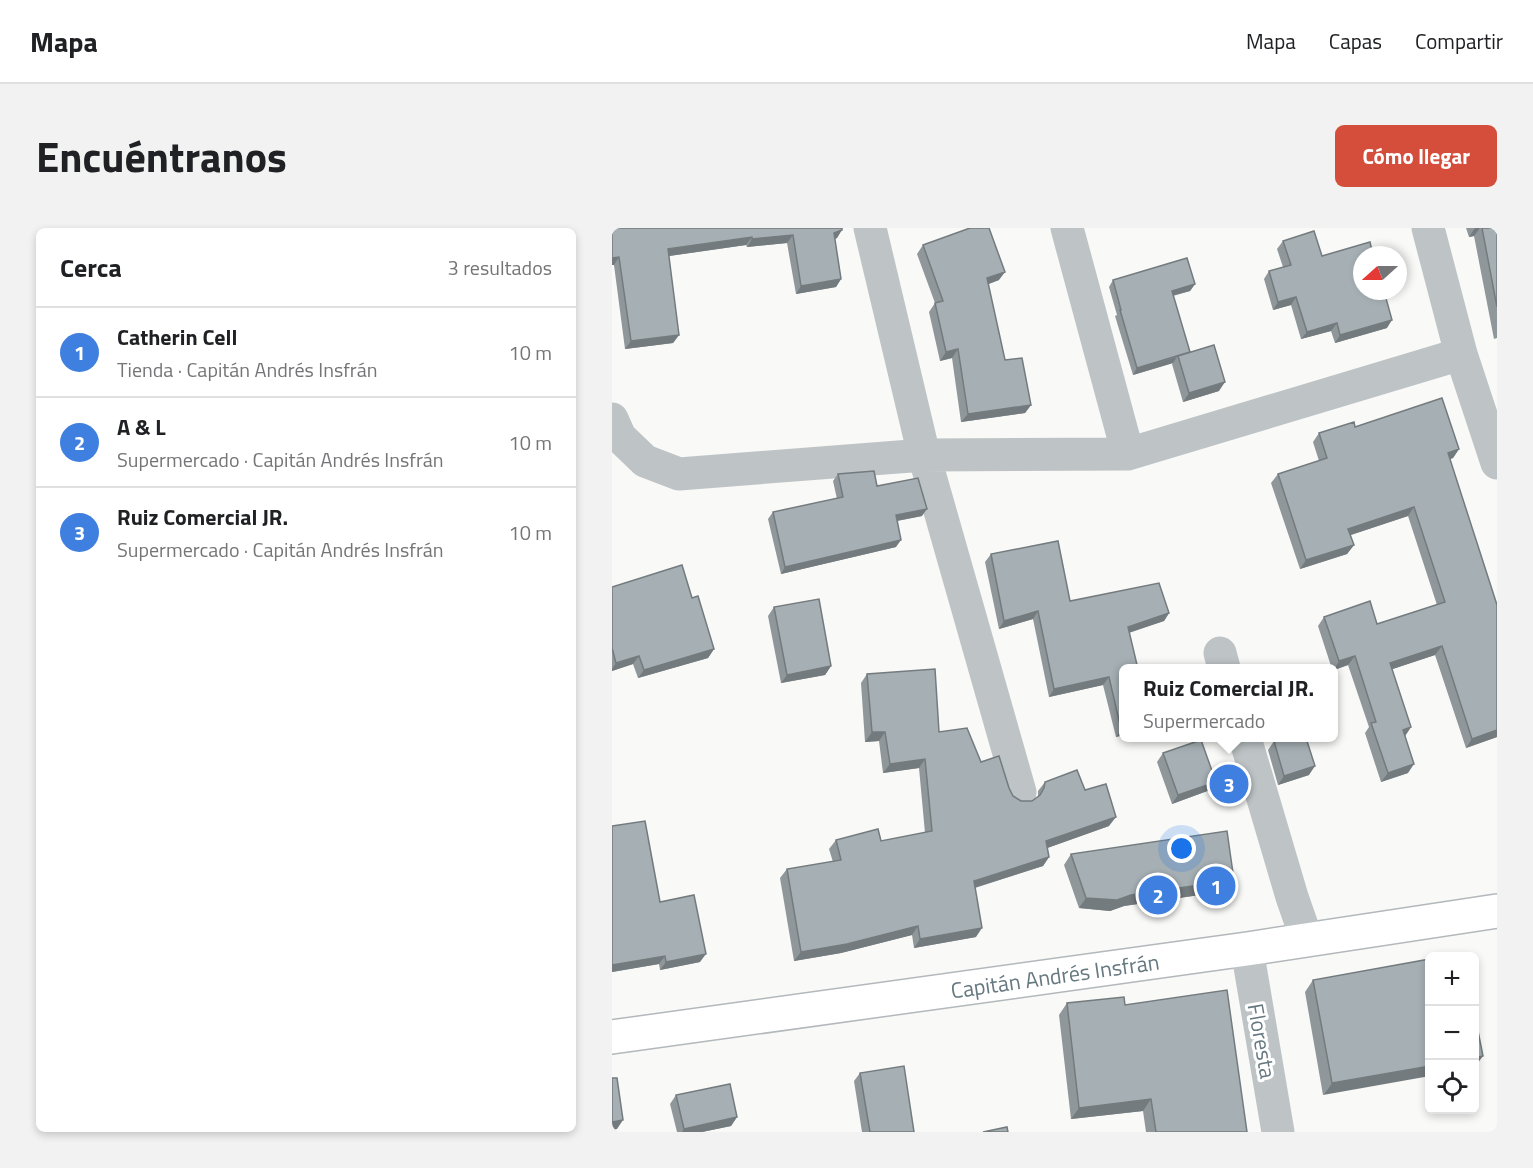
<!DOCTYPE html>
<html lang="es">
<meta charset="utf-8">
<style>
:root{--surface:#fff;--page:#f2f2f2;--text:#202124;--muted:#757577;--line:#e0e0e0;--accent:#d54d3b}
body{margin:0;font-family:"Titillium Web",sans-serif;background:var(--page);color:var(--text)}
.controls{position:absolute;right:18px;bottom:18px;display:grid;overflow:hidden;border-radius:9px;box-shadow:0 3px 9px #0003}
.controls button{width:54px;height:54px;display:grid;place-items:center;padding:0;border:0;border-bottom:2px solid var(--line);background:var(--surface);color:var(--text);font:30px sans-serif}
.compass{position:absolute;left:741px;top:18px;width:54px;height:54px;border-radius:50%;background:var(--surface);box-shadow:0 3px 9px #0003;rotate:249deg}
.you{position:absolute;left:570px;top:621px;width:21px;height:21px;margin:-15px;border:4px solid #fff;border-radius:50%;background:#1a73e8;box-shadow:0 0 0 9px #1a73e833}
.badge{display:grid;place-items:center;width:39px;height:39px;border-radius:50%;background:var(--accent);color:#fff;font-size:20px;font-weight:700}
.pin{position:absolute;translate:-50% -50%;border:3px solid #fff;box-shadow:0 2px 6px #0006}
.popup{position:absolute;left:507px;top:436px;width:219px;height:78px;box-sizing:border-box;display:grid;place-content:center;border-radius:9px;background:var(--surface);filter:drop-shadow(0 2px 4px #0005);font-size:20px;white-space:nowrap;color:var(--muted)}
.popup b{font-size:22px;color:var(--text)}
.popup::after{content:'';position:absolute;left:50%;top:100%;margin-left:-12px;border:12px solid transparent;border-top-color:var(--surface)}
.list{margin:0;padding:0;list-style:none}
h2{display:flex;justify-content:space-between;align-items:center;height:78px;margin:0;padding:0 24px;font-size:26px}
h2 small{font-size:20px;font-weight:400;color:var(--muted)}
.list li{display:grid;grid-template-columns:39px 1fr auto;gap:18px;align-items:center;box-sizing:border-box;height:90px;padding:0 24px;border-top:2px solid var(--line)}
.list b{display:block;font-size:22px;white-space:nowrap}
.list p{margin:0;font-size:20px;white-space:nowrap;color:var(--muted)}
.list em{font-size:20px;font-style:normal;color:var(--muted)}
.icon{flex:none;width:33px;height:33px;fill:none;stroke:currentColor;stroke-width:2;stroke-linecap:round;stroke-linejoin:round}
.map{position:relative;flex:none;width:885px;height:904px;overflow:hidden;border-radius:9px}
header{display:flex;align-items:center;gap:36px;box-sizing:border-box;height:84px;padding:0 30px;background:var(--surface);border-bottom:2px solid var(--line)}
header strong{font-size:28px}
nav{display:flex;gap:33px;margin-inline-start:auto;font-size:21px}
.intro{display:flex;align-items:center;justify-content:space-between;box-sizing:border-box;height:144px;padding:0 36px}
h1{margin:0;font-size:42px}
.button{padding:15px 27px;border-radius:9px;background:var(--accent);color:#fff;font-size:21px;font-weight:700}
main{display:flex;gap:36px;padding:0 36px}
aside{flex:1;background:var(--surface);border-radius:9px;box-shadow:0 3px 9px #0003}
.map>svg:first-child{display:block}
</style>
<header>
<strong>Mapa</strong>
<nav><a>Mapa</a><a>Capas</a><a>Compartir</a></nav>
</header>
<div class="intro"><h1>Encuéntranos</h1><a class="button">Cómo llegar</a></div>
<main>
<aside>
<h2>Cerca<small>3 resultados</small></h2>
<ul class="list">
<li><span class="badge" style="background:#3f7fe0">1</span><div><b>Catherin Cell</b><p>Tienda · Capitán Andrés Insfrán</p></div><em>10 m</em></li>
<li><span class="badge" style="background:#3f7fe0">2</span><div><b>A &amp; L</b><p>Supermercado · Capitán Andrés Insfrán</p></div><em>10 m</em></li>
<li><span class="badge" style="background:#3f7fe0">3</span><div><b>Ruiz Comercial JR.</b><p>Supermercado · Capitán Andrés Insfrán</p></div><em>10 m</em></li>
</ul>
</aside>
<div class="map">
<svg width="885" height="904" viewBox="0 0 885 904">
<rect width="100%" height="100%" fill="#f9f9f7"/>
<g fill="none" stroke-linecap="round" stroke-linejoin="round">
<defs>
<path id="major" d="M 0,809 L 635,721 L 885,683"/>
</defs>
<use href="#major" stroke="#b2b8bb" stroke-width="36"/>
<path stroke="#bec4c6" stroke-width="33" d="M 258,0 L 312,227 L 408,564
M 455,0 L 516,226
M 816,0 L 849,126 L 885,235
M 0,191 L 8,209 L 33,233 L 67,246 L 312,227 L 516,226 L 849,126
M 608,425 L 612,440
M 633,510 L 680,669 L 695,712
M 635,721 L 666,904"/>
<use href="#major" stroke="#fff" stroke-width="33"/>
</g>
<path fill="#8f979b" d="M 0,0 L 230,0 L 225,10 L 223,11 L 229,51 L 224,59 L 184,66 L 175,15 L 135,19 L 134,17 L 57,28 L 67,107 L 61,115 L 13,121 L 2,37 L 0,37 Z
M 854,0 L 885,0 L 885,110 L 882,111 L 862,8 L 857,9 Z
M 671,13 L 710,28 L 775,100 L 723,115 L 719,103 L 689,111 L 679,77 L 661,82 L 652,51 L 657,43 L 671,39 L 665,21 Z
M 311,17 L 387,52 L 376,56 L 393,132 L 419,177 L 413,185 L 349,194 L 340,130 L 328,133 L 317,84 L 323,75 L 305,26 Z
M 501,52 L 583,56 L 578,63 L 561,68 L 578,124 L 607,163 L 571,174 L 560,136 L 561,135 L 521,147 L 503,88 L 505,87 L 497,59 Z
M 743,199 L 847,221 L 841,230 L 838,231 L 885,509 L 854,520 L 823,427 L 780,441 L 799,499 L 793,508 L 796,545 L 769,554 L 753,505 L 757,499 L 736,437 L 722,442 L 722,441 L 720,441 L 706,398 L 712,389 L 765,396 L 825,377 L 796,288 L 738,307 L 742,317 L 735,326 L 688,341 L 659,255 L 666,246 L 707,233 L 701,214 L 707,205 Z
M 226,246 L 265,258 L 310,288 L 285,293 L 284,319 L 169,346 L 156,291 L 161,284 L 225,271 L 221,253 Z
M 379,326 L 458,373 L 557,385 L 552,393 L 517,404 L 512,441 L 512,507 L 504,509 L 491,457 L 437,469 L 421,391 L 387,401 L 373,334 Z
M 0,359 L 80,370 L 102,421 L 96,430 L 26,450 L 21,436 L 0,443 Z
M 162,379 L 219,438 L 213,447 L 169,455 L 156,388 Z
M 255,446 L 327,504 L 369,534 L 397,560 L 401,568 L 409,573 L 420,573 L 426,569 L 426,563 L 433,554 L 473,562 L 497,598 L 435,620 L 437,629 L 431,638 L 363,660 L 364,709 L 302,720 L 300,707 L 229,725 L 182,733 L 168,650 L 175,641 L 221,634 L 217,621 L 224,612 L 269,613 L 313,605 L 307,540 L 271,545 L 267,513 L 253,514 L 249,455 Z
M 662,513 L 697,547 L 666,557 L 656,522 Z
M 551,525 L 598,562 L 560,576 L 545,534 Z
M 0,598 L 48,674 L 88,734 L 48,742 L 47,736 L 0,744 Z
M 459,626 L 615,663 L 512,678 L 498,683 L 467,680 L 452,637 Z
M 818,731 L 711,867 L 693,764 L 701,752 Z
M 455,775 L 513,777 L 635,904 L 534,904 L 531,883 L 459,891 L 447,787 Z
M 248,845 L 302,904 L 250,904 L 242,853 Z
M 64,867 L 125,889 L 119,898 L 90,904 L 65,904 L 58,876 Z"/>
<path fill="#747b7e" d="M 863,0 L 868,0 L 862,8 L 857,9 Z
M 230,2 L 225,10 L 216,13 L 222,5 Z
M 181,7 L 175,15 L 135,19 L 140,11 Z
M 140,9 L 134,17 L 50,29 L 56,21 Z
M 7,29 L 2,37 L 0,37 L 0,30 Z
M 393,44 L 387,52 L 369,59 L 375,50 Z
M 229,51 L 224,59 L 184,66 L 189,58 Z
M 583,56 L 578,63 L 555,69 L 560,63 Z
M 684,69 L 679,77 L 661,82 L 666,74 Z
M 780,92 L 775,100 L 723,115 L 728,107 Z
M 725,95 L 719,103 L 689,111 L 695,104 Z
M 67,107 L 61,115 L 13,121 L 19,113 Z
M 346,121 L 340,130 L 328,133 L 334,124 Z
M 565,129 L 561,135 L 521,147 L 525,140 Z
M 613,154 L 607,163 L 571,174 L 577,165 Z
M 419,177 L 413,185 L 349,194 L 356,186 Z
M 847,221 L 841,230 L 830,234 L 836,225 Z
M 802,279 L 796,288 L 730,310 L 736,301 Z
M 315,281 L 310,288 L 279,294 L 284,287 Z
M 289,312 L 284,319 L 169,346 L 173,339 Z
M 742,317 L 735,326 L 688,341 L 694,332 Z
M 426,383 L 421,391 L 387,401 L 392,393 Z
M 557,385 L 552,393 L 511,407 L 516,399 Z
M 830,418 L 823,427 L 772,444 L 778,435 Z
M 102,421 L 96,430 L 26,450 L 32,442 Z
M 27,428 L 21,436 L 0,443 L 0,441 L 4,435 Z
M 743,428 L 736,437 L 722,442 L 727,433 Z
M 219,438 L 213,447 L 169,455 L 175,447 Z
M 497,449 L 491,457 L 437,469 L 442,461 Z
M 799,499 L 793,508 L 791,502 Z
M 512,500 L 512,507 L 504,509 L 509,501 Z
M 885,502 L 885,509 L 854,520 L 860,511 Z
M 260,504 L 273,504 L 267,513 L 253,514 Z
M 313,531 L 307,540 L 271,545 L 278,536 Z
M 802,536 L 796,545 L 769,554 L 776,545 Z
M 703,538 L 697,547 L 666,557 L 672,548 Z
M 604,554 L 598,562 L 560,576 L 566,567 Z
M 504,589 L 497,598 L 427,623 L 434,613 Z
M 437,629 L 431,638 L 355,662 L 362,653 Z
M 622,652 L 615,663 L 512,678 L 498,683 L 467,680 L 474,670 L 519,667 Z
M 306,698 L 300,707 L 229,725 L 182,733 L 189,724 Z
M 370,700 L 364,709 L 302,720 L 308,711 Z
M 94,726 L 88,734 L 48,742 L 54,734 Z
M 53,728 L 47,736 L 0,744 L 0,737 Z
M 871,828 L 862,840 L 862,830 Z
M 818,838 L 818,848 L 711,867 L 720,855 Z
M 539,871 L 531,883 L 459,891 L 467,880 Z
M 125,889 L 119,898 L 90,904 L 70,904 L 72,901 Z
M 11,892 L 5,901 L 0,902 L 0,894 Z"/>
<path fill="#a6b0b4" stroke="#747b7e" stroke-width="1.5" d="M 0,0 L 230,0 L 230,2 L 222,5 L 229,51 L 189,58 L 181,7 L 140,11 L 140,9 L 56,21 L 67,107 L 19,113 L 7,29 L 0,30 Z
M 358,0 L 377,0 L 393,44 L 375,50 L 393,132 L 410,130 L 419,177 L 356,186 L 346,121 L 334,124 L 323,75 L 331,73 L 311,17 Z
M 870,0 L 885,0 L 885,79 Z
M 702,3 L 710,28 L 758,14 L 761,27 L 750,27 L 750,63 L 772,63 L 780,92 L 728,107 L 725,95 L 695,104 L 684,69 L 666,74 L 657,43 L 679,37 L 671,13 Z
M 575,30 L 583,56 L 560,63 L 578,124 L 525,140 L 508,82 L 509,82 L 501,52 Z
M 602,117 L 613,154 L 577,165 L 566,128 Z
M 830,170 L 847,221 L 836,225 L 885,377 L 885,502 L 860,511 L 830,418 L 778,435 L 799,499 L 791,502 L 802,536 L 776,545 L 759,495 L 764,494 L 743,428 L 727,433 L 712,389 L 758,373 L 765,396 L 833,374 L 802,279 L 736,301 L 742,317 L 694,332 L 666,246 L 715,230 L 707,205 L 742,194 L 743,199 Z
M 262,243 L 265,258 L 306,250 L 315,281 L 284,287 L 289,312 L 173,339 L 161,284 L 231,269 L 226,246 Z
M 446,313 L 458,373 L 547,355 L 557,385 L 516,399 L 526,441 L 512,441 L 512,500 L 509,501 L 497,449 L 442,461 L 426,383 L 392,393 L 379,326 Z
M 70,337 L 80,370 L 86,368 L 102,421 L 32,442 L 27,428 L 4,435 L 0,420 L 0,359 Z
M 207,371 L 219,438 L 175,447 L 162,379 Z
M 323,441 L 327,504 L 355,500 L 369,534 L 387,528 L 397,560 L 401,568 L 409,573 L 420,573 L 428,567 L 432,560 L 433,554 L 465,542 L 473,562 L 494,556 L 504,589 L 434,613 L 437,629 L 362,653 L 370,700 L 308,711 L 306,698 L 235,716 L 189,724 L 175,641 L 229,632 L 224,612 L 266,601 L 269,613 L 320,603 L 313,531 L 278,536 L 273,504 L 260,504 L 255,446 Z
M 674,510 L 694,510 L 703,538 L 672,548 L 662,513 Z
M 589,512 L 604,554 L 566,567 L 551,525 Z
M 33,593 L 48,674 L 82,667 L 94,726 L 54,734 L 53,728 L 0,737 L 0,598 Z
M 615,603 L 622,652 L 519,667 L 505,672 L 474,670 L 459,626 Z
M 852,725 L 853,729 L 832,729 Z
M 818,731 L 818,838 L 720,855 L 701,752 Z
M 615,762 L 635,904 L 544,904 L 539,871 L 467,880 L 455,775 L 512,769 L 513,777 Z
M 862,783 L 871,828 L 862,830 Z
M 292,838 L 302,904 L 258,904 L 248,845 Z
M 0,850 L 5,850 L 11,892 L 0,894 Z
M 118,856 L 125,889 L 72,901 L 64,867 Z
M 395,899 L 396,904 L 371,904 Z"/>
<g text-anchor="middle" stroke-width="6" stroke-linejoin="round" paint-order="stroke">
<g font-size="22" fill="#667880" stroke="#fff">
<text transform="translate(443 748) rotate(-8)" y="8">Capitán Andrés Insfrán</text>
<text transform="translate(650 813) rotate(80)" y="8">Floresta</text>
</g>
</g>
</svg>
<div class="controls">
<button>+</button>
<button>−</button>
<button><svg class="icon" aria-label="locate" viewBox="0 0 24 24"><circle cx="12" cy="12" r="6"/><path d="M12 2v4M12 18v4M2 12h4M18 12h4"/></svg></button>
</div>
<svg class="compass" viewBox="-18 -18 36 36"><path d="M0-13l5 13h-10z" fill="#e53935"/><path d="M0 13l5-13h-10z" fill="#757577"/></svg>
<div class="you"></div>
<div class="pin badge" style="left:604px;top:658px;background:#3f7fe0">1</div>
<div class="pin badge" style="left:546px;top:667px;background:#3f7fe0">2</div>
<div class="pin badge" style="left:617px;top:556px;background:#3f7fe0">3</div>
<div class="popup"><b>Ruiz Comercial JR.</b>Supermercado</div>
</div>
</main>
